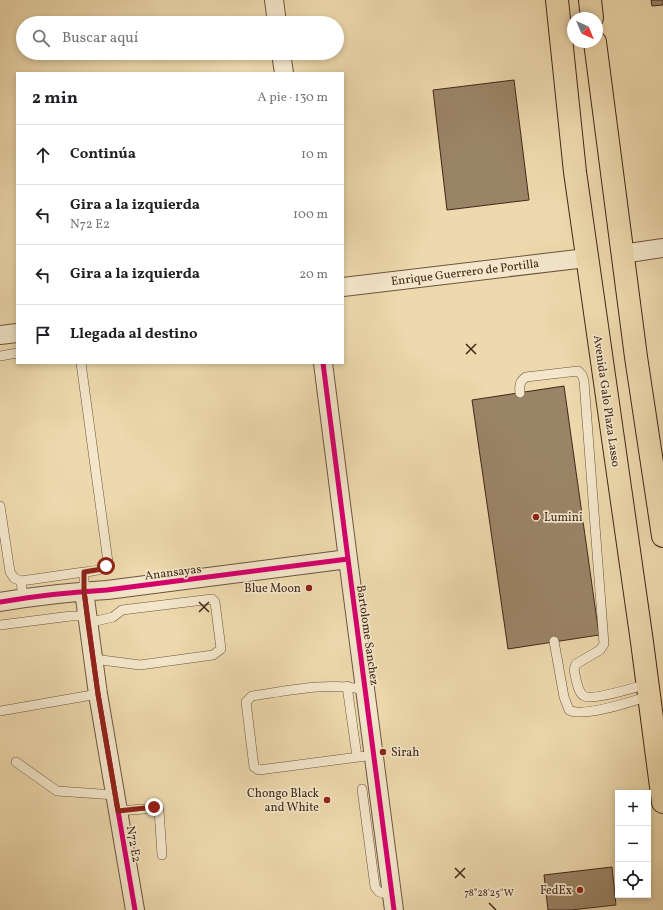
<!DOCTYPE html>
<html lang="es">
<meta charset="utf-8">
<style>
:root{--surface:#fff;--page:#f2f2f2;--text:#202124;--muted:#757577;--line:#e0e0e0}
body{margin:0;font-family:Vollkorn,serif;background:var(--page);color:var(--text)}
.controls{position:absolute;right:12px;bottom:12px;display:grid;overflow:hidden;border-radius:0px;box-shadow:0 2px 6px #0003}
.controls button{width:36px;height:36px;display:grid;place-items:center;padding:0;border:0;border-bottom:1px solid var(--line);background:var(--surface);color:var(--text);font:20px sans-serif}
.compass{position:absolute;left:567px;top:12px;width:36px;height:36px;border-radius:50%;background:var(--surface);box-shadow:0 2px 6px #0003;rotate:136deg}
.stop{position:absolute;width:12px;height:12px;margin:-9px;border:3px solid #8f2418;border-radius:50%;background:#fff}
.stop.end{background:#8f2418;border-color:#fff;box-shadow:0 1px 4px #0008}
.list{margin:0;padding:0;list-style:none}
h2{display:flex;justify-content:space-between;align-items:center;height:52px;margin:0;padding:0 16px;font-size:17px}
h2 small{font-size:13px;font-weight:400;color:var(--muted)}
.list li{display:grid;grid-template-columns:26px 1fr auto;gap:12px;align-items:center;box-sizing:border-box;height:60px;padding:0 16px;border-top:1px solid var(--line)}
.list b{display:block;font-size:15px;white-space:nowrap}
.list p{margin:0;font-size:13px;white-space:nowrap;color:var(--muted)}
.list em{font-size:13px;font-style:normal;color:var(--muted)}
.icon{flex:none;width:22px;height:22px;fill:none;stroke:currentColor;stroke-width:2;stroke-linecap:round;stroke-linejoin:round}
.map{position:relative;flex:none;width:663px;height:910px;overflow:hidden}
.search{position:absolute;background:var(--surface);box-shadow:0 2px 6px #0003;left:16px;top:16px;width:328px;height:44px;display:flex;align-items:center;gap:10px;box-sizing:border-box;padding:0 14px;border-radius:22px;color:var(--muted);font-size:15px}
.panel{position:absolute;background:var(--surface);box-shadow:0 2px 6px #0003;left:16px;top:72px;width:328px;height:292px;border-radius:0px}
.map>svg:first-child{display:block}
</style>
<div class="map">
<svg width="663" height="910" viewBox="0 0 663 910">
<rect width="100%" height="100%" fill="#edd9ad"/>
<filter id="stains"><feTurbulence type="fractalNoise" baseFrequency=".005" numOctaves="4"/><feColorMatrix values="0 0 0 0 .2 0 0 0 0 .09 0 0 0 0 .02 0 0 0 .5 -.17"/></filter>
<radialGradient id="worn" r=".72"><stop offset=".6" stop-color="#630" stop-opacity="0"/><stop offset="1" stop-color="#630" stop-opacity=".3"/></radialGradient>
<path fill="#9a8466" stroke="#41271a" d="M 651,0 L 663,0 L 663,5 L 652,6 Z
M 514,80 L 529,200 L 447,210 L 433,90 Z
M 564,386 L 599,635 L 508,649 L 472,400 Z
M 612,867 L 616,905 L 571,910 L 548,910 L 544,875 Z"/>
<g fill="none" stroke-linecap="round" stroke-linejoin="round">
<defs>
<path id="service" d="M 0,356 L 17,353
M 81,363 L 108,562 C 104,571 94,571 84,572 L 84,591
M 520,393 C 519,385 520,381 526,377 L 578,371 L 582,375 L 584,381 L 604,644 L 600,650 L 576,664 L 574,670 C 576,677 577,692 584,696 C 593,701 636,687 648,684
M 0,506 L 10,572 L 14,578 L 21,581 L 23,598
M 21,581 L 84,572
M 88,623 L 113,617 L 122,610 L 212,599 L 215,602 L 221,649 L 213,655 L 140,665 L 94,659
M 0,625 L 71,616 L 87,616
M 554,641 L 564,697 L 569,710 C 584,718 633,701 649,696
M 347,686 L 357,757
M 365,690 C 331,681 286,691 252,696 L 246,702 L 254,767 L 259,770 L 374,755
M 0,711 L 98,694
M 16,762 L 57,791 L 115,795
M 362,789 L 375,887 L 379,892 L 392,895
M 118,811 L 157,808 L 159,810 L 162,855"/>
<path id="minor" d="M 274,0 L 277,23
M 281,53 L 284,73
M 622,254 L 663,248
M 343,287 L 586,258
M 0,335 L 17,333
M 323,363 L 348,559 L 394,910
M 84,591 L 98,694 L 135,910
M 0,602 C 35,596 71,592 107,590 L 348,559"/>
<path id="primary" d="M 557,0 L 575,172 L 642,642 L 663,802
M 590,0 L 592,18
M 595,42 L 636,357 L 663,536"/>
</defs>
<use href="#service" stroke="#6c543f" stroke-width="10"/>
<use href="#minor" stroke="#6c543f" stroke-width="20"/>
<use href="#primary" stroke="#41271a" stroke-width="24"/>
<use href="#service" stroke="#f3e6ca" stroke-width="9"/>
<use href="#minor" stroke="#f3e6ca" stroke-width="18"/>
<use href="#primary" stroke="#edd9ad" stroke-width="22"/>
<defs>
<path id="cycleway" d="M 323,363 L 348,559 L 394,910
M 84,591 L 98,694 L 135,910
M 0,602 C 35,596 71,592 107,590 L 348,559"/>
</defs>
<use href="#cycleway" stroke="#f3e6ca" stroke-width="8"/>
<use href="#cycleway" stroke="#d6006c" stroke-width="5"/>
</g>
<g fill="none" stroke-linecap="round" stroke-linejoin="round">
<path stroke="#8f2418" stroke-width="5" d="M 106,566 L 102,569 L 84,572 L 84,591 L 88,623 L 98,694 L 118,811 L 154,807"/>
</g>
<path fill="none" stroke="#41271a" stroke-width="1.5" d="M 466,344 L 476,354M 466,354 L 476,344M 199,602 L 209,612M 199,612 L 209,602M 455,868 L 465,878M 455,878 L 465,868M 489,903 L 496,910"/>
<g fill="#8f2418" stroke="#f3e6ca" stroke-width="1.5">
<circle cx="536" cy="517" r="4"/>
<circle cx="309" cy="588" r="4"/>
<circle cx="383" cy="752" r="4"/>
<circle cx="327" cy="800" r="4"/>
<circle cx="580" cy="890" r="4"/>
</g>
<g text-anchor="middle" stroke-width="3.5" stroke-linejoin="round" paint-order="stroke">
<g font-size="12" fill="#41271a" stroke="#f3e6ca">
<text transform="translate(465 272) rotate(-7)" y="4">Enrique Guerrero de Portilla</text>
<text transform="translate(607 401) rotate(82)" y="4">Avenida Galo Plaza Lasso</text>
<text transform="translate(173 572) rotate(-7)" y="4">Anansayas</text>
<text transform="translate(368 635) rotate(82)" y="4">Bartolome Sanchez</text>
<text transform="translate(134 844) rotate(80)" y="4">N72 E2</text>
</g>
<g font-size="12" fill="#41271a" stroke="#f3e6ca" text-anchor="end">
<text x="544" y="521" text-anchor="start">Lumini</text>
<text x="301" y="592">Blue Moon</text>
<text x="391" y="756" text-anchor="start">Sirah</text>
<text x="319" y="797">Chongo Black<tspan x="319" dy="14">and White</tspan></text>
<text x="572" y="894">FedEx</text>
</g>
</g>
<g font-size="10" text-anchor="middle" fill="#41271a" stroke="#f3e6ca" stroke-width="3.5" stroke-linejoin="round" paint-order="stroke">
<text x="489" y="896">78°28'25"W</text>
</g>
<rect width="100%" height="100%" filter="url(#stains)"/>
<rect width="100%" height="100%" fill="url(#worn)"/>
</svg>
<div class="controls">
<button>+</button>
<button>−</button>
<button><svg class="icon" aria-label="locate" viewBox="0 0 24 24"><circle cx="12" cy="12" r="6"/><path d="M12 2v4M12 18v4M2 12h4M18 12h4"/></svg></button>
</div>
<svg class="compass" viewBox="-18 -18 36 36"><path d="M0-13l5 13h-10z" fill="#e53935"/><path d="M0 13l5-13h-10z" fill="#757577"/></svg>
<div class="stop" style="left:106px;top:566px"></div>
<div class="stop end" style="left:154px;top:807px"></div>
<div class="search"><svg class="icon" aria-label="search" viewBox="0 0 24 24"><circle cx="10" cy="10" r="6"/><path d="M15 15l6 6"/></svg>Buscar aquí</div>
<section class="panel">
<h2>2 min<small>A pie · 130 m</small></h2>
<ul class="list">
<li><svg class="icon" aria-label="ahead" viewBox="0 0 24 24"><path d="M12 20V5M6 11l6-6 6 6"/></svg><div><b>Continúa</b></div><em>10 m</em></li>
<li><svg class="icon" aria-label="left" viewBox="0 0 24 24"><path d="M17 20v-9H6M10 6l-5 5 5 5"/></svg><div><b>Gira a la izquierda</b><p>N72 E2</p></div><em>100 m</em></li>
<li><svg class="icon" aria-label="left" viewBox="0 0 24 24"><path d="M17 20v-9H6M10 6l-5 5 5 5"/></svg><div><b>Gira a la izquierda</b></div><em>20 m</em></li>
<li><svg class="icon" aria-label="arrive" viewBox="0 0 24 24"><path d="M6 21V4h12l-3 4 3 4H6"/></svg><div><b>Llegada al destino</b></div></li>
</ul>
</section>
</div>
